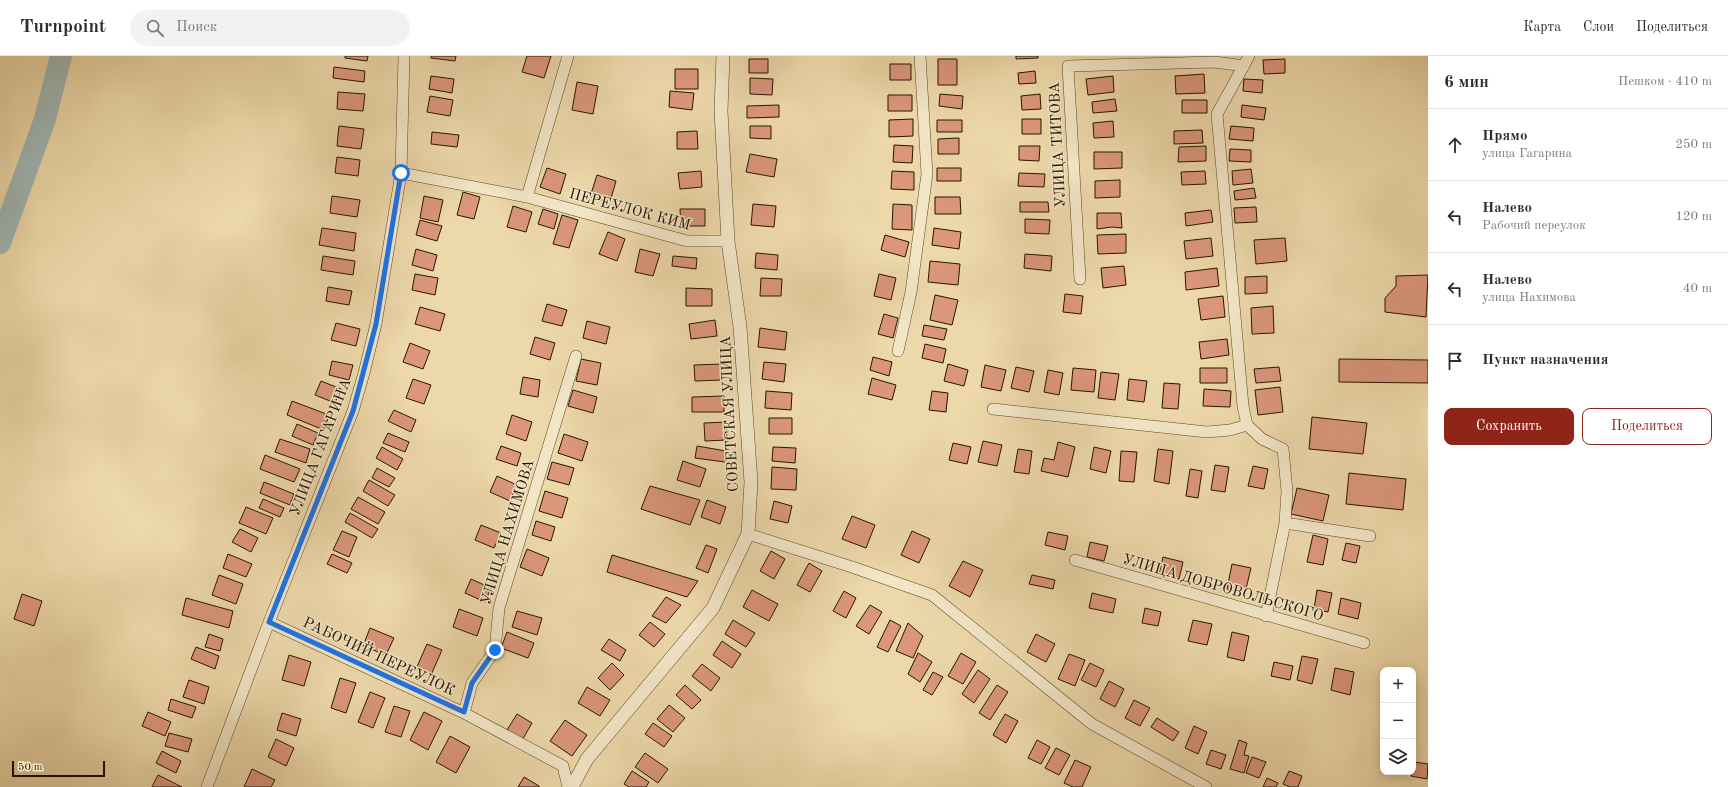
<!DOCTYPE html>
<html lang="ru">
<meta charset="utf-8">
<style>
:root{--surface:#fff;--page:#f2f2f3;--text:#2b2b33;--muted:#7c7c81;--line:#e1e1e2;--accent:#8f2418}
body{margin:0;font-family:"Old Standard TT",serif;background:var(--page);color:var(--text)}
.controls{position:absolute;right:12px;bottom:12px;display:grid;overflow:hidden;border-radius:8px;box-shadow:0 2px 10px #0003}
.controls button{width:36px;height:36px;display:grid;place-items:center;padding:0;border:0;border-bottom:1px solid var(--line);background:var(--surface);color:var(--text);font:20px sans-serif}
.scale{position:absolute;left:12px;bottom:10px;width:93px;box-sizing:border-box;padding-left:4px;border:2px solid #271500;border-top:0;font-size:11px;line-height:14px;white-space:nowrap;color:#271500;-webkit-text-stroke:3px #f3e6c7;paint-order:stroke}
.stop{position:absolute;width:12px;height:12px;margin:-9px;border:3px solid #1a73e8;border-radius:50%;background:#fff}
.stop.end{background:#1a73e8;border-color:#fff;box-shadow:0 1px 4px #0008}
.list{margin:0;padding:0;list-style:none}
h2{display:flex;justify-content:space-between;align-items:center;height:52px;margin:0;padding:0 16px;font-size:17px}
h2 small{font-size:13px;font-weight:400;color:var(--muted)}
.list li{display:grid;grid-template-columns:26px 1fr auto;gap:12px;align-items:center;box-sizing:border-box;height:72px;padding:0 16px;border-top:1px solid var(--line)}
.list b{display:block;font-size:15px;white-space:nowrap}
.list p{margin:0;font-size:13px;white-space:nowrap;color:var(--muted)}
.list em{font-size:13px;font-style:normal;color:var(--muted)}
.actions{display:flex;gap:8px;padding:12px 16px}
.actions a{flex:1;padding:9px 0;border:1px solid var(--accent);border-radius:8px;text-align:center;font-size:14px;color:var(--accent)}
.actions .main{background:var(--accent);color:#fff}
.icon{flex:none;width:22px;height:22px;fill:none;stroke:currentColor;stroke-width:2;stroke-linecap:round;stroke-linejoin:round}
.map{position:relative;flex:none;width:1428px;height:731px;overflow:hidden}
header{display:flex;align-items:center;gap:24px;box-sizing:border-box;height:56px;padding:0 20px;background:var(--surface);border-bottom:1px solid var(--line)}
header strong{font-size:19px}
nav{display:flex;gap:22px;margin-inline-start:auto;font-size:14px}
.search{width:280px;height:36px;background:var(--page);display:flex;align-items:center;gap:10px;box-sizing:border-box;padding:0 14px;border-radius:22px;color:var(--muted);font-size:15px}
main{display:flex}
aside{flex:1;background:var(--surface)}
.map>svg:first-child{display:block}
</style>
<header>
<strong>Turnpoint</strong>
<div class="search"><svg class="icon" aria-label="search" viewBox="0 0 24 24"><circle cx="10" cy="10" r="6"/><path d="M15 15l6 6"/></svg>Поиск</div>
<nav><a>Карта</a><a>Слои</a><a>Поделиться</a></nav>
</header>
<main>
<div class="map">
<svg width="1428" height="731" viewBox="0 0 1428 731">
<rect width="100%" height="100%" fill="#edd8a9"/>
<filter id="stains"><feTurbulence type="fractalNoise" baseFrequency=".005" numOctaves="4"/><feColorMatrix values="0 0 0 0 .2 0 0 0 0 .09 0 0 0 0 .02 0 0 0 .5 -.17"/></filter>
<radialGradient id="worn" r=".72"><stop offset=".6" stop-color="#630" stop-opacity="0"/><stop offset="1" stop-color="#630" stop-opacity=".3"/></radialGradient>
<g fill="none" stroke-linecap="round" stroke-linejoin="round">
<path stroke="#9fb6b4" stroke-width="22" d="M 0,187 L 45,63 L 61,0"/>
</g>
<path fill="#db967b" stroke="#271500" d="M 345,0 L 368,0 L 367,5 L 345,2 Z
M 431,0 L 456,0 L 455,5 L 431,2 Z
M 527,0 L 551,0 L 544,22 L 522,16 Z
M 1016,0 L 1038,0 L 1038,2 L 1016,3 Z
M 749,3 L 768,3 L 768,17 L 749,17 Z
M 938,3 L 957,3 L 957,29 L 938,29 Z
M 1285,3 L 1285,17 L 1264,18 L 1263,4 Z
M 890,8 L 911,8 L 911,24 L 890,24 Z
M 334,11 L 365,15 L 364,26 L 333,22 Z
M 675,13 L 698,13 L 698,33 L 675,33 Z
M 1035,15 L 1036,27 L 1019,28 L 1018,17 Z
M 1204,18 L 1205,37 L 1176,38 L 1175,20 Z
M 431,20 L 454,23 L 452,37 L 429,33 Z
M 1113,20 L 1114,36 L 1088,39 L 1086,23 Z
M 750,22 L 773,23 L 772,39 L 750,38 Z
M 1244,23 L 1263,24 L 1262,37 L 1243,35 Z
M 577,26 L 598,30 L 593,58 L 572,54 Z
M 670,35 L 694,37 L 692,54 L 669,51 Z
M 338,36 L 365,38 L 363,55 L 337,53 Z
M 940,38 L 963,40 L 962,53 L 939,50 Z
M 1040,38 L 1041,53 L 1022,54 L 1021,40 Z
M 888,39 L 912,39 L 912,55 L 888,55 Z
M 430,40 L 453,44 L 450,60 L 427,56 Z
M 1115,43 L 1117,55 L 1093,57 L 1092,46 Z
M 1182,44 L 1207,44 L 1207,57 L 1182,57 Z
M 779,49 L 779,61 L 747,62 L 747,50 Z
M 1242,49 L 1266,52 L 1264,64 L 1241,61 Z
M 913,63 L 913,80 L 889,81 L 889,64 Z
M 1022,63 L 1041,63 L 1041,78 L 1022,78 Z
M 937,64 L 962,64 L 962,76 L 937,76 Z
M 1113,65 L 1114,81 L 1094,82 L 1093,67 Z
M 339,70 L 364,73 L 361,93 L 337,90 Z
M 750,70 L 771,70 L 771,83 L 750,82 Z
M 1231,70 L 1254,72 L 1253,85 L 1229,83 Z
M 1202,74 L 1203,87 L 1174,88 L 1174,75 Z
M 697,75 L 698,93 L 677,93 L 677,76 Z
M 432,76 L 459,79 L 457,91 L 431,88 Z
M 959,82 L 959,98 L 938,98 L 938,83 Z
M 894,89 L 913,90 L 912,107 L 893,106 Z
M 1019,90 L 1040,90 L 1039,105 L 1019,104 Z
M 1206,90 L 1206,105 L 1178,106 L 1179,91 Z
M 1230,93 L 1251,94 L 1251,106 L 1229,105 Z
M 1094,96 L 1122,96 L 1122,112 L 1094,113 Z
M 750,98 L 777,103 L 774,121 L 746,116 Z
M 337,101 L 360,104 L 358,120 L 335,117 Z
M 547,112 L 566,118 L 560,138 L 540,131 Z
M 937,112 L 961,112 L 961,125 L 937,125 Z
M 1251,113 L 1253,127 L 1233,129 L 1232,115 Z
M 701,115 L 702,131 L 680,133 L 678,117 Z
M 892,115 L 914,116 L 914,134 L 891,133 Z
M 1205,115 L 1206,128 L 1182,129 L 1181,116 Z
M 1019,117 L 1045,118 L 1044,131 L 1018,130 Z
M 597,119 L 616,125 L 610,146 L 590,141 Z
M 1120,124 L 1120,141 L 1095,142 L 1095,125 Z
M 1254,132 L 1256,142 L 1235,144 L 1234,135 Z
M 463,136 L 480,141 L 474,163 L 457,159 Z
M 332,140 L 360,144 L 357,161 L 330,157 Z
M 424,140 L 443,144 L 438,166 L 420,162 Z
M 935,141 L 960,141 L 961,158 L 935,158 Z
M 1020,146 L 1048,146 L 1049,156 L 1020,156 Z
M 753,148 L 776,150 L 774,171 L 751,169 Z
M 893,148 L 912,149 L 912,174 L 892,173 Z
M 513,150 L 532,156 L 526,176 L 507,171 Z
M 1256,151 L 1257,166 L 1235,167 L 1234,152 Z
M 543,153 L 558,158 L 554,173 L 538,168 Z
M 680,153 L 705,153 L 705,170 L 681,170 Z
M 1211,154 L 1213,166 L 1186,170 L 1185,157 Z
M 1097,157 L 1121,157 L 1122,172 L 1112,171 L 1097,173 Z
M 562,159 L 578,164 L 569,192 L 553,188 Z
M 1025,163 L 1050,164 L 1049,178 L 1025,177 Z
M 420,164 L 442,170 L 437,185 L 416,179 Z
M 322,172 L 356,177 L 354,195 L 319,189 Z
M 934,172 L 961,176 L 959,193 L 932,189 Z
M 608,176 L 625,183 L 617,205 L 599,198 Z
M 1126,178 L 1126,197 L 1098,198 L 1097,179 Z
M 885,179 L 909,186 L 905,201 L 881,194 Z
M 1211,182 L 1213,200 L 1186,203 L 1184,185 Z
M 1285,182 L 1287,205 L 1256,208 L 1254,184 Z
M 416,193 L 437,199 L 433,215 L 412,209 Z
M 640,193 L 660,198 L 653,220 L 635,216 Z
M 756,197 L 778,199 L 777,214 L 755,212 Z
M 1025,198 L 1052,200 L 1051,215 L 1024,212 Z
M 323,200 L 355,205 L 353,219 L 321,214 Z
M 673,200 L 697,202 L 696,213 L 672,210 Z
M 930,205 L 960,208 L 958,229 L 928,226 Z
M 1124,210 L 1126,229 L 1103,232 L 1101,212 Z
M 1217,212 L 1219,230 L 1186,234 L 1185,216 Z
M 415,218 L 438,222 L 435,239 L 412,234 Z
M 879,218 L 896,222 L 891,244 L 874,240 Z
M 1428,219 L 1426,261 L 1385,256 L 1385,242 L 1396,230 L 1396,220 Z
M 1267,220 L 1267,237 L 1245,238 L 1245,221 Z
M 761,222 L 782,223 L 781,240 L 760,240 Z
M 328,231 L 352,235 L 349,249 L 326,245 Z
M 686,232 L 712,233 L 712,250 L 686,250 Z
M 1065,238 L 1083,240 L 1081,258 L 1063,256 Z
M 935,239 L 958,244 L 952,269 L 930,264 Z
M 1223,240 L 1225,261 L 1201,264 L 1198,243 Z
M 547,248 L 567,254 L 562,270 L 542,265 Z
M 1273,250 L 1274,277 L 1252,278 L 1251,252 Z
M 420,251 L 445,258 L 440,275 L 415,268 Z
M 884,258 L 898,262 L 893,282 L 878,278 Z
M 715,264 L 717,280 L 691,283 L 689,268 Z
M 587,265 L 610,271 L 606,288 L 583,282 Z
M 336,267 L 360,273 L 356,290 L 331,284 Z
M 924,269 L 947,273 L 944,284 L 922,280 Z
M 760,272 L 787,276 L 785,294 L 758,291 Z
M 535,281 L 555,287 L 550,304 L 530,298 Z
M 1227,283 L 1229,299 L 1201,303 L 1199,286 Z
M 410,287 L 430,295 L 423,313 L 403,306 Z
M 925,288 L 946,293 L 943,307 L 922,302 Z
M 873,301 L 892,306 L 889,320 L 870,314 Z
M 581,303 L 601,307 L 597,329 L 576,325 Z
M 1339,303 L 1428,304 L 1428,327 L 1339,326 Z
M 332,305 L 353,309 L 349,324 L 329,319 Z
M 764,306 L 786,308 L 784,326 L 762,323 Z
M 722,308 L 722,324 L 695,325 L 694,309 Z
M 948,308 L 968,314 L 964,330 L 944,325 Z
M 985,309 L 1006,314 L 1001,335 L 981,331 Z
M 1016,311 L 1034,315 L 1029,336 L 1011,332 Z
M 1279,311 L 1281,325 L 1256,327 L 1254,313 Z
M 1073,312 L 1096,314 L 1094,336 L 1071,334 Z
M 1200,312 L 1227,312 L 1227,327 L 1200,327 Z
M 1048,314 L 1063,317 L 1059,339 L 1044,336 Z
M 1101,316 L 1119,318 L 1115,344 L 1098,342 Z
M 523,321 L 540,324 L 538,341 L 520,338 Z
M 872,322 L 896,329 L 892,344 L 868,338 Z
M 413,323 L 431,329 L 424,348 L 406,342 Z
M 1129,323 L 1147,325 L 1144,346 L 1127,344 Z
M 321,325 L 341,333 L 335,347 L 315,339 Z
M 1164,327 L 1180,328 L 1178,353 L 1162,352 Z
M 1280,331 L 1283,356 L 1258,359 L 1255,334 Z
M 1204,333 L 1231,335 L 1230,351 L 1203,350 Z
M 573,334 L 597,341 L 593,357 L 568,350 Z
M 766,335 L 792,337 L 791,354 L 765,352 Z
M 932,335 L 948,337 L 946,356 L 929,354 Z
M 724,340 L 724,356 L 692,356 L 692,341 Z
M 292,345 L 329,359 L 324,374 L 287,359 Z
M 394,354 L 416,364 L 411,376 L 388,365 Z
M 512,359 L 532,366 L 526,385 L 506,378 Z
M 1312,361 L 1367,367 L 1363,398 L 1309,393 Z
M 769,362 L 792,362 L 792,378 L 769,378 Z
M 726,366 L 727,384 L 705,385 L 704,367 Z
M 297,368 L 318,377 L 313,389 L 292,380 Z
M 388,377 L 409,386 L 405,396 L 383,387 Z
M 564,378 L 588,386 L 582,405 L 558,397 Z
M 280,383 L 310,393 L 306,407 L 275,396 Z
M 983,385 L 1002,389 L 997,410 L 978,406 Z
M 1058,386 L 1075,391 L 1068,421 L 1041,415 L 1044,402 L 1054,404 Z
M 953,387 L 971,391 L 967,408 L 949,404 Z
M 501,390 L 521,397 L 517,410 L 496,403 Z
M 697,390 L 726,395 L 725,406 L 695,402 Z
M 382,391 L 403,403 L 397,414 L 376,402 Z
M 773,391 L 796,392 L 795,407 L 772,405 Z
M 1094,391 L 1111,395 L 1106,417 L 1090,413 Z
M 1018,393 L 1032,395 L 1029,418 L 1014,416 Z
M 1158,393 L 1173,395 L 1169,428 L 1154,425 Z
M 1121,395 L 1137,396 L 1134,426 L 1119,425 Z
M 265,399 L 300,413 L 294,426 L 260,413 Z
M 683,405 L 706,413 L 700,431 L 677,424 Z
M 552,406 L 574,412 L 569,429 L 547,423 Z
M 1215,409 L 1229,411 L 1225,436 L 1211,434 Z
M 1253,410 L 1268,413 L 1264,433 L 1248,430 Z
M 772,411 L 797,413 L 796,434 L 771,433 Z
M 377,412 L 395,422 L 389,431 L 372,422 Z
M 1190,413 L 1202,415 L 1198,442 L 1186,440 Z
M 1349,417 L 1406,423 L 1403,454 L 1346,448 Z
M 497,420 L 517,429 L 510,445 L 490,436 Z
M 369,424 L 395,439 L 388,450 L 363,435 Z
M 264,426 L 294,438 L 290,449 L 260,437 Z
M 650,430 L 700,444 L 690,469 L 641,453 Z
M 1297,432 L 1329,439 L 1323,465 L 1291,458 Z
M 545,435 L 568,442 L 562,462 L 539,455 Z
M 358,441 L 385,456 L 378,468 L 351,453 Z
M 263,443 L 284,452 L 280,461 L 259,452 Z
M 707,444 L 726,451 L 720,468 L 701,461 Z
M 774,445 L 792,450 L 788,467 L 770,463 Z
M 246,451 L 273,462 L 266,478 L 239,467 Z
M 350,457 L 378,473 L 372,482 L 345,466 Z
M 852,460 L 875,469 L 866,492 L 842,483 Z
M 536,465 L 555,471 L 551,485 L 532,479 Z
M 481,469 L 501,477 L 494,492 L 475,484 Z
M 240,473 L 258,482 L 251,496 L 232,486 Z
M 342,475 L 357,481 L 349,501 L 333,494 Z
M 912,475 L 930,483 L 919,507 L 901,499 Z
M 1048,476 L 1068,480 L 1065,494 L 1045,489 Z
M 1313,479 L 1328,483 L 1323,509 L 1307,506 Z
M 1090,486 L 1108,490 L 1104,505 L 1087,501 Z
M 1346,487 L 1360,490 L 1356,507 L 1342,504 Z
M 706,489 L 717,493 L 708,517 L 696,512 Z
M 527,493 L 549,502 L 542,520 L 520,511 Z
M 771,495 L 785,503 L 774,523 L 760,515 Z
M 228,498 L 252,508 L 246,521 L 223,512 Z
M 332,498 L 352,507 L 347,517 L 327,508 Z
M 612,499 L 698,525 L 687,541 L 607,516 Z
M 1163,501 L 1183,506 L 1179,523 L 1159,518 Z
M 963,505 L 983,514 L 970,541 L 949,530 Z
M 809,507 L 822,515 L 810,536 L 797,529 Z
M 1232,508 L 1251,512 L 1245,537 L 1227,533 Z
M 219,519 L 243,528 L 236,548 L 212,539 Z
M 1032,519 L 1055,524 L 1053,533 L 1029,528 Z
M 471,523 L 491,532 L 485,546 L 465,537 Z
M 752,534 L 778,548 L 769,565 L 743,551 Z
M 1317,534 L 1332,537 L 1328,556 L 1314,553 Z
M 844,535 L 856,542 L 846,562 L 833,555 Z
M 1092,537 L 1116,543 L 1113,557 L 1089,552 Z
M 22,538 L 42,545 L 34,570 L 14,563 Z
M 666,541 L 681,549 L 666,567 L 652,560 Z
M 186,542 L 233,555 L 229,572 L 182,559 Z
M 1341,542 L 1361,547 L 1358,563 L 1338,558 Z
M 870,549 L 882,556 L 869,578 L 856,570 Z
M 1145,552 L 1161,556 L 1158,570 L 1142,567 Z
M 459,553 L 483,562 L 477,580 L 453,571 Z
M 517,555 L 542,562 L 537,579 L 512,571 Z
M 733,564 L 755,577 L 746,591 L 725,578 Z
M 890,564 L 901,570 L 888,596 L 877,591 Z
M 1193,564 L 1212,568 L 1207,589 L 1188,585 Z
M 650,566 L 665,578 L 654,591 L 639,579 Z
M 908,567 L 923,580 L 913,602 L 896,595 Z
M 370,572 L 394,582 L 386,599 L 363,590 Z
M 507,576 L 534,587 L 528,602 L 501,592 Z
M 1232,576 L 1249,580 L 1244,605 L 1227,601 Z
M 209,578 L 223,583 L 220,595 L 205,591 Z
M 1036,578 L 1055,588 L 1046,606 L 1027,596 Z
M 609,583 L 626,594 L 620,605 L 601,594 Z
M 722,585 L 741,598 L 732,612 L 713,599 Z
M 427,588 L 442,594 L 431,619 L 416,613 Z
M 196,591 L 219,600 L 215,613 L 191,603 Z
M 918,597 L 932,606 L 920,626 L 908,618 Z
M 961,597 L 976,606 L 963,628 L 948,620 Z
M 1069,598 L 1085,604 L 1075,630 L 1058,623 Z
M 289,599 L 311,606 L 304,630 L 282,624 Z
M 1302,600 L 1318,603 L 1312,628 L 1297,624 Z
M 1274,606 L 1293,610 L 1290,624 L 1271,620 Z
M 612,607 L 624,619 L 610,634 L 598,622 Z
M 1090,607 L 1104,614 L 1096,631 L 1081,624 Z
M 702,608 L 720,622 L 711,635 L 692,620 Z
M 1335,612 L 1354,616 L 1350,639 L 1331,634 Z
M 978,614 L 990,623 L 974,647 L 962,638 Z
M 933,616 L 943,621 L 932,639 L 923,634 Z
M 340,622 L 356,627 L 346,657 L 331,652 Z
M 189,624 L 209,631 L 204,648 L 183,641 Z
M 1109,625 L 1124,633 L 1115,651 L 1100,643 Z
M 685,629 L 701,644 L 692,653 L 676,639 Z
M 997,629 L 1008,636 L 990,664 L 979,657 Z
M 587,631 L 610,644 L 600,660 L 578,647 Z
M 370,636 L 385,642 L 373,672 L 358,666 Z
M 171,643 L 196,651 L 192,662 L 168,654 Z
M 1134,644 L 1150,652 L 1140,670 L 1125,662 Z
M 669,649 L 685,662 L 673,676 L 657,663 Z
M 394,650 L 410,655 L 401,681 L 385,676 Z
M 148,656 L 171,666 L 165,680 L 142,670 Z
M 424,656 L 442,665 L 428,694 L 410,684 Z
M 282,657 L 301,663 L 296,680 L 277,674 Z
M 517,658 L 532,667 L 520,688 L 504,679 Z
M 1005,658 L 1018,665 L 1006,687 L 993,679 Z
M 1157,662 L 1179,676 L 1173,685 L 1151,671 Z
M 565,664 L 587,679 L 572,700 L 550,685 Z
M 653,667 L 672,680 L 664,691 L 645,678 Z
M 1194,670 L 1207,676 L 1198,698 L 1185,692 Z
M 169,677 L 192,683 L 188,696 L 165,690 Z
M 450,680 L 470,691 L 456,717 L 436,706 Z
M 276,683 L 294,692 L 286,710 L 268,701 Z
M 1037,684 L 1050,691 L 1041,708 L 1028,702 Z
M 1239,684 L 1247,687 L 1244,699 L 1249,700 L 1244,717 L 1230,713 Z
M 1056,692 L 1070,699 L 1059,719 L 1045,712 Z
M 1211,694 L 1226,699 L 1221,713 L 1206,708 Z
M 162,695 L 181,705 L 176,717 L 156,707 Z
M 645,697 L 668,713 L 658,727 L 635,711 Z
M 1252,701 L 1266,706 L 1259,722 L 1246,717 Z
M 1075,704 L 1091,711 L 1082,731 L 1073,731 L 1064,727 Z
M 1414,706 L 1428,708 L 1427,723 L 1411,720 Z
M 252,713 L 275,724 L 271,731 L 244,731 Z
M 632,715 L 649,726 L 646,731 L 629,731 L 624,728 Z
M 1289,715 L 1302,720 L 1298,731 L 1290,731 L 1283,728 Z
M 158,719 L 182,731 L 152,731 Z
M 524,721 L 539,730 L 539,731 L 518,731 Z
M 1267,722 L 1278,727 L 1276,731 L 1263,731 Z"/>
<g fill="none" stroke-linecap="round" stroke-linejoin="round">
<defs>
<path id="minor" d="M 1249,0 L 1217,58 L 1243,350 L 1247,369 L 1262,383 L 1283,393 L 1287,435 L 1285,467 L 1266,560
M 401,117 L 527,141 L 687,185 L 728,185
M 527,141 L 568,0
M 1080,223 L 1068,10 L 1215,6 L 1244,10
M 898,295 L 911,236 L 927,118 L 920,0
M 993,353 L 1207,376 L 1230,374 L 1247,369
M 1285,467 L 1370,480
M 748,478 L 852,511 L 932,539 L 1092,668 L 1206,731
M 1075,504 L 1364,587
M 269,566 L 464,657 L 563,710 L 568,731
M 464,657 L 472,627 L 495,594 L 499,552 L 576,300
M 207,731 L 269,566 L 353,355 L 364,317 L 376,268 L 401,117 L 404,0"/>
<path id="tertiary" d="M 572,731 L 587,703 L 713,552 L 748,478 L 751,426 L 740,271 L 728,185 L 721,55 L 723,0"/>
</defs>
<use href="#minor" stroke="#58462a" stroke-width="12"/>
<use href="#tertiary" stroke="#58462a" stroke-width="14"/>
<use href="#minor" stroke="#f3e6c7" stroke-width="11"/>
<use href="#tertiary" stroke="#f3e6c7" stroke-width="13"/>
</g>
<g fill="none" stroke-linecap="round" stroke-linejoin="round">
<path stroke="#1a73e8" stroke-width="5" d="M 401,117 L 376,268 L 353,355 L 269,566 L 464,656 L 472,627 L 495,594"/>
</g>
<g text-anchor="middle" stroke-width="3" stroke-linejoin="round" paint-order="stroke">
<g font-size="15" fill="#271500" stroke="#f3e6c7">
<text transform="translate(1057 89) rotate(-93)" y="5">УЛИЦА ТИТОВА</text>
<text transform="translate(630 153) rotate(15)" y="5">ПЕРЕУЛОК КИМ</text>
<text transform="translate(729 358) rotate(-93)" y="5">СОВЕТСКАЯ УЛИЦА</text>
<text transform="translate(320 391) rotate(-69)" y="5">УЛИЦА ГАГАРИНА</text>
<text transform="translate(507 476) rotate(-73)" y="5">УЛИЦА НАХИМОВА</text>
<text transform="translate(1223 531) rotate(16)" y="5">УЛИЦА ДОБРОВОЛЬСКОГО</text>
<text transform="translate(379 600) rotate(25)" y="5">РАБОЧИЙ ПЕРЕУЛОК</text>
</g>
</g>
<rect width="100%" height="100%" filter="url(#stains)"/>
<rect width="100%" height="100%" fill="url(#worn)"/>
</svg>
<div class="controls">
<button>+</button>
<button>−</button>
<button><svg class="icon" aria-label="layers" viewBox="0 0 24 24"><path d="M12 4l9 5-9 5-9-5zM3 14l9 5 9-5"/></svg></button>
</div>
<div class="scale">50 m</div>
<div class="stop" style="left:401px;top:117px"></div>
<div class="stop end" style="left:495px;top:594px"></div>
</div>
<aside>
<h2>6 мин<small>Пешком · 410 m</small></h2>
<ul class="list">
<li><svg class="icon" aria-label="ahead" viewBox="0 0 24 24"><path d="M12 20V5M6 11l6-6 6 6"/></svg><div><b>Прямо</b><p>улица Гагарина</p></div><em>250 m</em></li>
<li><svg class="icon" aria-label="left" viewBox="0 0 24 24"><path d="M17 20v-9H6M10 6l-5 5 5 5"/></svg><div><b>Налево</b><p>Рабочий переулок</p></div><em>120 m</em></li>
<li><svg class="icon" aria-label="left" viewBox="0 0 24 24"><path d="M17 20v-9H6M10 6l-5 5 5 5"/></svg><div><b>Налево</b><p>улица Нахимова</p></div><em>40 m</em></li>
<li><svg class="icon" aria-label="arrive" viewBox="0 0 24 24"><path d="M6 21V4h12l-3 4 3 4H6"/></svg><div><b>Пункт назначения</b></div></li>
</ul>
<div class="actions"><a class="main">Сохранить</a><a>Поделиться</a></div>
</aside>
</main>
